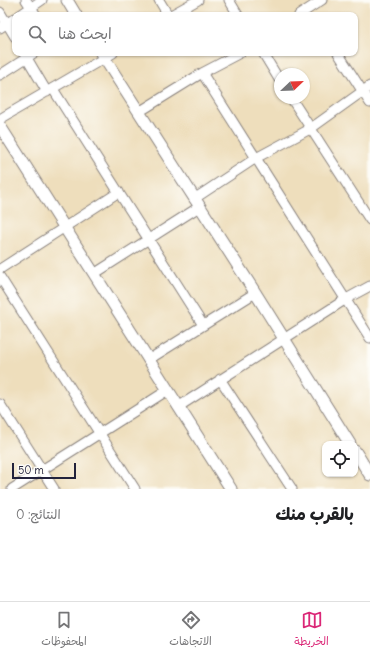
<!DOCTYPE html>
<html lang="ar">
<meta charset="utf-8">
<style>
:root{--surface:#fff;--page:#f2f2f2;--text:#202124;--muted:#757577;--line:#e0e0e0;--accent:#db2777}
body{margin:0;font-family:Delius,"Playpen Sans Arabic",sans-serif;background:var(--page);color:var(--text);direction:rtl}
.controls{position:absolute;right:12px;bottom:12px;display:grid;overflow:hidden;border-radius:8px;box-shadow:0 1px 3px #0004}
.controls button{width:36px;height:36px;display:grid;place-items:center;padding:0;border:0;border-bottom:1px solid var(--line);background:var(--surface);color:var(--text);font:20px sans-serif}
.compass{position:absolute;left:274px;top:68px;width:36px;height:36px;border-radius:50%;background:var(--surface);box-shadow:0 1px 3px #0004;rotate:67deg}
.scale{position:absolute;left:12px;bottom:10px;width:64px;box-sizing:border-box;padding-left:4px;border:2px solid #22223b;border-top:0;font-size:11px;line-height:14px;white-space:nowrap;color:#22223b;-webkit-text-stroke:3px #fdfcf7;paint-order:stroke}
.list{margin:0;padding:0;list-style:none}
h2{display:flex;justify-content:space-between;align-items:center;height:52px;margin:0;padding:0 16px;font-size:17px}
h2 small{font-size:13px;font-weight:400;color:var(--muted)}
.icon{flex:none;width:22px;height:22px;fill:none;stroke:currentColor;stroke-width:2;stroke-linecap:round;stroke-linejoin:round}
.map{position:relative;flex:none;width:370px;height:489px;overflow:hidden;direction:ltr}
.search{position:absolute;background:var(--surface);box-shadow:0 1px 3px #0004;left:12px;right:12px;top:12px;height:44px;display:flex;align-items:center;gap:10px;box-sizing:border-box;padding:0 14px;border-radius:8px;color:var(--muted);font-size:15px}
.sheet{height:112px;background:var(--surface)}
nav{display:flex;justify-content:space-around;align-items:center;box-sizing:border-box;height:56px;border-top:1px solid var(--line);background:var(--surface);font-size:11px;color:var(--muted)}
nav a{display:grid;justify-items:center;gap:2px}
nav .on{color:var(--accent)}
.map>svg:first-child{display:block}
</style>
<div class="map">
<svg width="370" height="489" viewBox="0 0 370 489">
<rect width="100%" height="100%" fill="#fdfcf7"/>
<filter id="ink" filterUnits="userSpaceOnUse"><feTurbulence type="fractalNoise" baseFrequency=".025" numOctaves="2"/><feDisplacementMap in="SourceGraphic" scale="8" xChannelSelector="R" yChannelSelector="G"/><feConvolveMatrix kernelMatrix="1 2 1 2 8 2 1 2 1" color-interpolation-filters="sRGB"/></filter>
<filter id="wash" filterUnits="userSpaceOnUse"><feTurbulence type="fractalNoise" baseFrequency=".012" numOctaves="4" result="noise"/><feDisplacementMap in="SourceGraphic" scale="16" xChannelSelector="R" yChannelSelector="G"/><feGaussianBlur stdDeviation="0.9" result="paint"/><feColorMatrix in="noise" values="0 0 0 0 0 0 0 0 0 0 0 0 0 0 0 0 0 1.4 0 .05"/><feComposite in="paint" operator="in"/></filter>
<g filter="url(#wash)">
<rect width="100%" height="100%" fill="#eedebc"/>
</g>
<g filter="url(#ink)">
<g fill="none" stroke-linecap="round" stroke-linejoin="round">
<defs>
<path id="minor" d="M 26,0 L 36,15
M 159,0 L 168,15
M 229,0 L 238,15
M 0,12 L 15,37
M 20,15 L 42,0
M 171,15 L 198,0
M 299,15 L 322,0
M 0,28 L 15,18
M 24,53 L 47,92
M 263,53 L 280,81
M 338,53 L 370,103
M 202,73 L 370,338
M 0,75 L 34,53
M 53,89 L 203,325
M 291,98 L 370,220
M 139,112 L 202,73 L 240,53
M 0,119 L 113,53
M 194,199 L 256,158 L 310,129 L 370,86
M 0,269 L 119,192
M 94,274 L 199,207
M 0,277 L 135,489
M 148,360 L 255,293
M 220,379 L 292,489
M 0,404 L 54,489
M 178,407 L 346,299 L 370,286
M 12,489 L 168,390"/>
<path id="tertiary" d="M 67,0 L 76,15
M 101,53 L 251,286 L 350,444
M 0,126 L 231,489
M 355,451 L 370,475"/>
</defs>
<use href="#minor" stroke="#88807c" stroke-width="11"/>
<use href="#tertiary" stroke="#88807c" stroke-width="13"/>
<use href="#minor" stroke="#fff" stroke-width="9"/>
<use href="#tertiary" stroke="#fff" stroke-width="11"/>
</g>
</g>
</svg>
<div class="controls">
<button><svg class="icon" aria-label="locate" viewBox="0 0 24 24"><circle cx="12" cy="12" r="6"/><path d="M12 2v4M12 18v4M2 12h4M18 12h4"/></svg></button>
</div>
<svg class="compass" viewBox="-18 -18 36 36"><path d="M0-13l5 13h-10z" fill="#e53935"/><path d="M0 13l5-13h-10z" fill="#757577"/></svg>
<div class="scale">50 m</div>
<div class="search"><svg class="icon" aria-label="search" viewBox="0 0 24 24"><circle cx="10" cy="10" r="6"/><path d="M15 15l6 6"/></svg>ابحث هنا</div>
</div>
<section class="sheet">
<h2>بالقرب منك<small>النتائج: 0</small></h2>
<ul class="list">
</ul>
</section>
<nav>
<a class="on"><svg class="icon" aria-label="map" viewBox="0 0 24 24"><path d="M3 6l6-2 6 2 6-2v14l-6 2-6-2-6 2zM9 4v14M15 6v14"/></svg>الخريطة</a>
<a><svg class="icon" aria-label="directions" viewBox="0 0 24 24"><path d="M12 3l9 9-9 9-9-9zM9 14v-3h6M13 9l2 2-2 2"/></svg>الاتجاهات</a>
<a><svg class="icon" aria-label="saved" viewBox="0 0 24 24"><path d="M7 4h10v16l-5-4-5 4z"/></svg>المحفوظات</a>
</nav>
